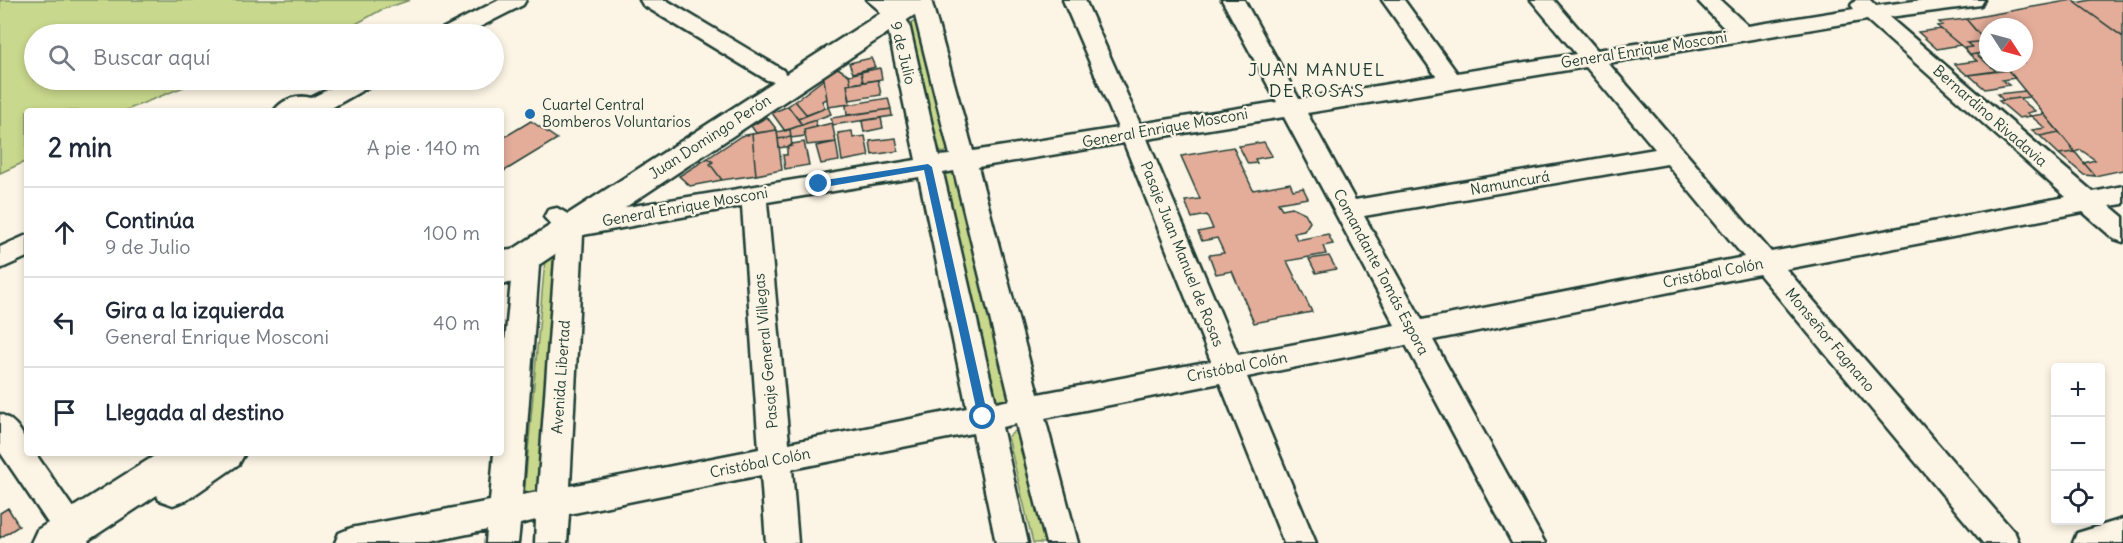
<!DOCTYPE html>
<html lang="es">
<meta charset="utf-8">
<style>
:root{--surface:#fff;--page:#f2f2f3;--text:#1f2937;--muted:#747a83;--line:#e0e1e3}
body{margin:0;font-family:Delius,sans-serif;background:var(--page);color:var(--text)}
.controls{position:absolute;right:18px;bottom:18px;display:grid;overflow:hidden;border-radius:6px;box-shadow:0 3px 9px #0003}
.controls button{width:54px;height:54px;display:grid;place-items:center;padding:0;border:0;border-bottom:2px solid var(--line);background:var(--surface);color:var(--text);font:30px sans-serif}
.compass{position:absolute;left:1979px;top:18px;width:54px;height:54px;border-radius:50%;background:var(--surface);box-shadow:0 3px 9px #0003;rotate:126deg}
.stop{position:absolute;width:18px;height:18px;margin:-14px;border:4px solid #1f6fb2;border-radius:50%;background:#fff}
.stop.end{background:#1f6fb2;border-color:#fff;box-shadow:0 2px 6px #0008}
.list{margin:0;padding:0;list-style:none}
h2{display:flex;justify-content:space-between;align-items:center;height:78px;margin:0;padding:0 24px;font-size:26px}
h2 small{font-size:20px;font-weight:400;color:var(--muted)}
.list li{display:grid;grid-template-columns:39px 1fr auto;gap:18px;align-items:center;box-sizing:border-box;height:90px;padding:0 24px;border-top:2px solid var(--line)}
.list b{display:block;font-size:22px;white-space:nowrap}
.list p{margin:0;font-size:20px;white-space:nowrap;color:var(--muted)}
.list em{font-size:20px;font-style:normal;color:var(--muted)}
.icon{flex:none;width:33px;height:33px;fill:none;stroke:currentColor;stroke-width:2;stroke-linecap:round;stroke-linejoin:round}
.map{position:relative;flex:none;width:2123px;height:543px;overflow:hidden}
.search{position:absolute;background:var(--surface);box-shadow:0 3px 9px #0003;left:24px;top:24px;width:480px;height:66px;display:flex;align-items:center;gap:15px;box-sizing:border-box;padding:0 21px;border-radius:33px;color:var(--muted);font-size:22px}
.panel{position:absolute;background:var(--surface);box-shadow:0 3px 9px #0003;left:24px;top:108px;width:480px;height:348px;border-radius:6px}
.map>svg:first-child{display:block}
</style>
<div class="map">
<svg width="2123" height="543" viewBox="0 0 2123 543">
<rect width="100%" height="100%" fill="#fcf5e5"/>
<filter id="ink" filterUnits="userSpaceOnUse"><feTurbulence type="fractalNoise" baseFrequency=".0167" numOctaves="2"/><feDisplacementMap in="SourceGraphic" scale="12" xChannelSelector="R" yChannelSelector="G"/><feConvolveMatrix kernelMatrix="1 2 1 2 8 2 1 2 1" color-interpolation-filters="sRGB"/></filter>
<g filter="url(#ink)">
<path fill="#c8d88c" stroke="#748a60" stroke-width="1.5" d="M 0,0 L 410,0 L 381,10 L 338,34 L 34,34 L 34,80 L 201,80 L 124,111 L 27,111 L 27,161 L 0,173 Z
M 913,22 L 921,24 L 949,149 L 944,153 L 938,151 L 907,25 Z
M 948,171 L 957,173 L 1012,401 L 998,405 L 943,176 Z
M 551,256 L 557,258 L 539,492 L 524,497 L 545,259 Z
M 1015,431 L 1024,434 L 1051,543 L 1033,543 L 1008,437 Z"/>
<path fill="#e4ad9a" stroke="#1f3d34" stroke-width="1.5" d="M 2072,0 L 2123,37 L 2123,170 L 2095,176 L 2084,163 L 2095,160 L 2081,150 L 2075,152 L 2002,63 L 2024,63 L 2024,27 L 1988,27 L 1988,45 L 1966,19 Z
M 2091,0 L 2123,0 L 2123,37 L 2076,3 Z
M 1966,19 L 1985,41 L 1967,43 L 1972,47 L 1964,48 L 1937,26 L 1942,25 L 1939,22 Z
M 1941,29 L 1960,45 L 1937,49 L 1918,32 Z
M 1985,41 L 1988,52 L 1970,55 L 1964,48 L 1972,47 L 1967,43 Z
M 1976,54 L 1996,71 L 1967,75 L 1954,64 L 1977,61 L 1970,55 Z
M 871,58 L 875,67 L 853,73 L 849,63 Z
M 836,67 L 849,75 L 851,84 L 847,85 L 850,104 L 828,107 L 824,79 L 821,77 Z
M 880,68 L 882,79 L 863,82 L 861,72 Z
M 2008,70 L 2015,78 L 2002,80 L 2009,85 L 1985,89 L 1969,75 Z
M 861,72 L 863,82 L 851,84 L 849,75 Z
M 824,79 L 827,99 L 822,101 L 825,108 L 807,115 L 795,101 Z
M 878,80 L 881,95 L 850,100 L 847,85 Z
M 2025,91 L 2030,97 L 2003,100 L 1997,94 Z
M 888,98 L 891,109 L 847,115 L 846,105 Z
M 2019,98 L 2035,111 L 2027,113 L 2031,116 L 2019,118 L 1999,101 Z
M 795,101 L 807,115 L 798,119 L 788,106 Z
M 788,106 L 802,125 L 785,131 L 772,113 Z
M 828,107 L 831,114 L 815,120 L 802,125 L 798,119 Z
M 891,109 L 892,116 L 833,125 L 831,118 Z
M 2044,114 L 2059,132 L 2040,136 L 2032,130 L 2045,128 L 2031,116 Z
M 767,117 L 777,130 L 756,133 L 751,126 Z
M 881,118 L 883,128 L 864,132 L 862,121 Z
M 815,120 L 817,127 L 804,130 L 805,136 L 791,138 L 790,129 Z
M 531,121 L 557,139 L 501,173 L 501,139 Z
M 832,123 L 836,142 L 807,145 L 804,130 Z
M 790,129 L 791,137 L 778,139 L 777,132 Z
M 777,130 L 782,170 L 756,175 L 752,134 Z
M 852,131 L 853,138 L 865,136 L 869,156 L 842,161 L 838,133 Z
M 2059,132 L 2075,152 L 2059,154 L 2040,136 Z
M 752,134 L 756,175 L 722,180 L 710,164 L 713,162 L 708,158 L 741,136 Z
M 791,137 L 792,146 L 779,148 L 778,139 Z
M 896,138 L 898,151 L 872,155 L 870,141 Z
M 804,142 L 809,165 L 785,169 L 783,155 L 787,155 L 787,149 L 792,144 Z
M 836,142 L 839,161 L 821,164 L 816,146 Z
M 1264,142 L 1272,156 L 1255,159 L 1257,163 L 1248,164 L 1239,146 Z
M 1233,147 L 1253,190 L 1290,183 L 1293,190 L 1303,188 L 1308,198 L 1278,203 L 1282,209 L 1292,207 L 1305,213 L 1310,222 L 1304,231 L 1294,233 L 1297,240 L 1328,234 L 1333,244 L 1323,246 L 1326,254 L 1287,261 L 1312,312 L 1254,323 L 1232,271 L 1216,274 L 1209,255 L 1224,253 L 1217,238 L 1202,241 L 1198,232 L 1213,229 L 1207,215 L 1192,218 L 1185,201 L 1200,199 L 1181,156 Z
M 2075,152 L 2084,163 L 2095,176 L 2084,175 L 2059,154 Z
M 708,158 L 713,162 L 710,164 L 722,180 L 690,186 L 679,176 Z
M 1329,256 L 1336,269 L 1316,273 L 1309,259 Z
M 8,508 L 19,526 L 0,538 L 0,513 Z"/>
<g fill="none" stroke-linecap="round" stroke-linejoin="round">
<defs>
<path id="minor" d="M 499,0 L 526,0 L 523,5 L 466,34 L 439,34 L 442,29 Z
M 640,0 L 666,0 L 783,70 L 786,75 L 783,80 L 775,82 L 767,80 L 643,5 Z
M 867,0 L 931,0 L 973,151 L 1118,128 L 1063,0 L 1085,0 L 1140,124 L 1277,102 L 1222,0 L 1244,0 L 1299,99 L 1436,76 L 1382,0 L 1404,0 L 1457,73 L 1576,54 L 1531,0 L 1554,0 L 1597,50 L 1726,30 L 1697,0 L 1720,0 L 1748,26 L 1854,9 L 1851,5 L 1856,0 L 1870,0 L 1876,6 L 1922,0 L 1984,0 L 1981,5 L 1973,6 L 1889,17 L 2093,192 L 2123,186 L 2123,204 L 2110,206 L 2123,217 L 2123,242 L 2114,239 L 2083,212 L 1786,269 L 2015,533 L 2019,543 L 1983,543 L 1759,274 L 1433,340 L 1545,543 L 1512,543 L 1406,345 L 1247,377 L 1316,543 L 1284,543 L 1220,383 L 1045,418 L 1078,543 L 1046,543 L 1016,424 L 1002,427 L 1028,543 L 996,543 L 973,433 L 792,469 L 798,543 L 766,543 L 761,475 L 569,514 L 567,543 L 535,543 L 536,520 L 520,524 L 518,543 L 486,543 L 487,530 L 424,543 L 335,543 L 339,533 L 351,528 L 490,501 L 494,453 L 501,453 L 501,385 L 512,270 L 501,271 L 501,251 L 523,249 L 532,252 L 539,266 L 522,495 L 538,492 L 557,231 L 544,217 L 548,210 L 557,208 L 575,218 L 627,207 L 916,160 L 887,24 L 878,9 ZM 913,8 L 950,155 L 939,156 L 909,24 L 900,10 ZM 1867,20 L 2066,197 L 1771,252 L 1608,63 ZM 1586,67 L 1655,149 L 1355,200 L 1307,113 ZM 1284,117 L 1395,325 L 1238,355 L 1147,139 ZM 1124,143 L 1211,361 L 1038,394 L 978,167 ZM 1667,164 L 1744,257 L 1422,320 L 1364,216 ZM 954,171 L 1010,400 L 996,403 L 943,173 ZM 919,177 L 967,408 L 789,443 L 767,202 ZM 742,206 L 759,449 L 570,486 L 583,235 Z
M 347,80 L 376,80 L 372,85 L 326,111 L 274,111 C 282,99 298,94 311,98 Z
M 27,235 L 27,257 L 0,269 L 0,247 Z
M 0,414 C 16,420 27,436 27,453 L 35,453 L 82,521 L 89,543 L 57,543 L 56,535 L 0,452 Z
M 2123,519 L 2123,543 L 2073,543 L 2077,533 Z"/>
<path id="major" d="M 901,0 L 932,0 L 928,6 L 513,282 L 501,285 L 501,257 Z
M 159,453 L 245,453 L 239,464 L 187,500 L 173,505 L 159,500 L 157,495 L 84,543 L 31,543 L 37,530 Z"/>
</defs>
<use href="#minor" stroke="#1f3d34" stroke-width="5"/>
<use href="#major" stroke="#1f3d34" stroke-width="5"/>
<use href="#minor" fill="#fcf5e5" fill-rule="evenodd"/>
<use href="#major" fill="#fcf5e5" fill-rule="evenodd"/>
</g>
</g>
<path fill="#1f6fb2" d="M 928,164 L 932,167 L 988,417 L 983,422 L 978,417 L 924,170 L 819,188 L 815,184 L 819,181 Z"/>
<circle fill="#1f6fb2" stroke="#fcf5e5" stroke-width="2" cx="530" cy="114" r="6"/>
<g text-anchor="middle" stroke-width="4.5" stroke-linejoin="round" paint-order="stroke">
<g font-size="15" fill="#1f3d34" stroke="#fcf5e5">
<text transform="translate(1644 50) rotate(-9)" y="5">General Enrique Mosconi</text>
<text transform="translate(903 53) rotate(76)" y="5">9 de Julio</text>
<text transform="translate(1990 116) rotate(41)" y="5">Bernardino Rivadavia</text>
<text transform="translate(1165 128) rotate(-10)" y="5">General Enrique Mosconi</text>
<text transform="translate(710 137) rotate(-33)" y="5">Juan Domingo Perón</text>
<text transform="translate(1510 183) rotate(-10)" y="5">Namuncurá</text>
<text transform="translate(685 207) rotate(-10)" y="5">General Enrique Mosconi</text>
<text transform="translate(1182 254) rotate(68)" y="5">Pasaje Juan Manuel de Rosas</text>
<text transform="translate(1381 272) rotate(62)" y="5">Comandante Tomás Espora</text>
<text transform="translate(1713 273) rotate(-11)" y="5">Cristóbal Colón</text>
<text transform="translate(1830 340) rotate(50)" y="5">Monseñor Fagnano</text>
<text transform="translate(766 351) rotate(-95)" y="5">Pasaje General Villegas</text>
<text transform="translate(1237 367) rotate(-11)" y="5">Cristóbal Colón</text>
<text transform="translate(561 377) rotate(-86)" y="5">Avenida Libertad</text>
<text transform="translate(760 463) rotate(-11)" y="5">Cristóbal Colón</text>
</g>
<g font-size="15" fill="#1f3d34" stroke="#fcf5e5" text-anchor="start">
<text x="542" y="110">Cuartel Central<tspan x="542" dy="17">Bomberos Voluntarios</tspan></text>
</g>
<g font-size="18" letter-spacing="1.5" fill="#1f3d34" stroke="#fcf5e5">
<text x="1317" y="76">JUAN MANUEL<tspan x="1317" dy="21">DE ROSAS</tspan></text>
</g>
</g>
</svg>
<div class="controls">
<button>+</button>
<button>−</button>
<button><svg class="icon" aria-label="locate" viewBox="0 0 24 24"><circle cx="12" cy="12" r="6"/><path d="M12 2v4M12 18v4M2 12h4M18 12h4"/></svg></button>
</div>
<svg class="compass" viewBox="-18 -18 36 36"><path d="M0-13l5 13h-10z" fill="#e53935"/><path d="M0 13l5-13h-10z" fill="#747a83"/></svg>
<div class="stop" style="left:983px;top:417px"></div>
<div class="stop end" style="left:819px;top:184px"></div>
<div class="search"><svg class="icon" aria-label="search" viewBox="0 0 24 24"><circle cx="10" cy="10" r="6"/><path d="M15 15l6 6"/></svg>Buscar aquí</div>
<section class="panel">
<h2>2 min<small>A pie · 140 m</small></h2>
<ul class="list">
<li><svg class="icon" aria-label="ahead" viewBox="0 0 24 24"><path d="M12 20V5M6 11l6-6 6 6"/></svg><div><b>Continúa</b><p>9 de Julio</p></div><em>100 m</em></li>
<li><svg class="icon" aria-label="left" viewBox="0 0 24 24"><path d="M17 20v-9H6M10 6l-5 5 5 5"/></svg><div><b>Gira a la izquierda</b><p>General Enrique Mosconi</p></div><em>40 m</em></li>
<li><svg class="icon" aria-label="arrive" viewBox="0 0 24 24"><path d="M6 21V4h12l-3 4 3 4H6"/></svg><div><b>Llegada al destino</b></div></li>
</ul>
</section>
</div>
